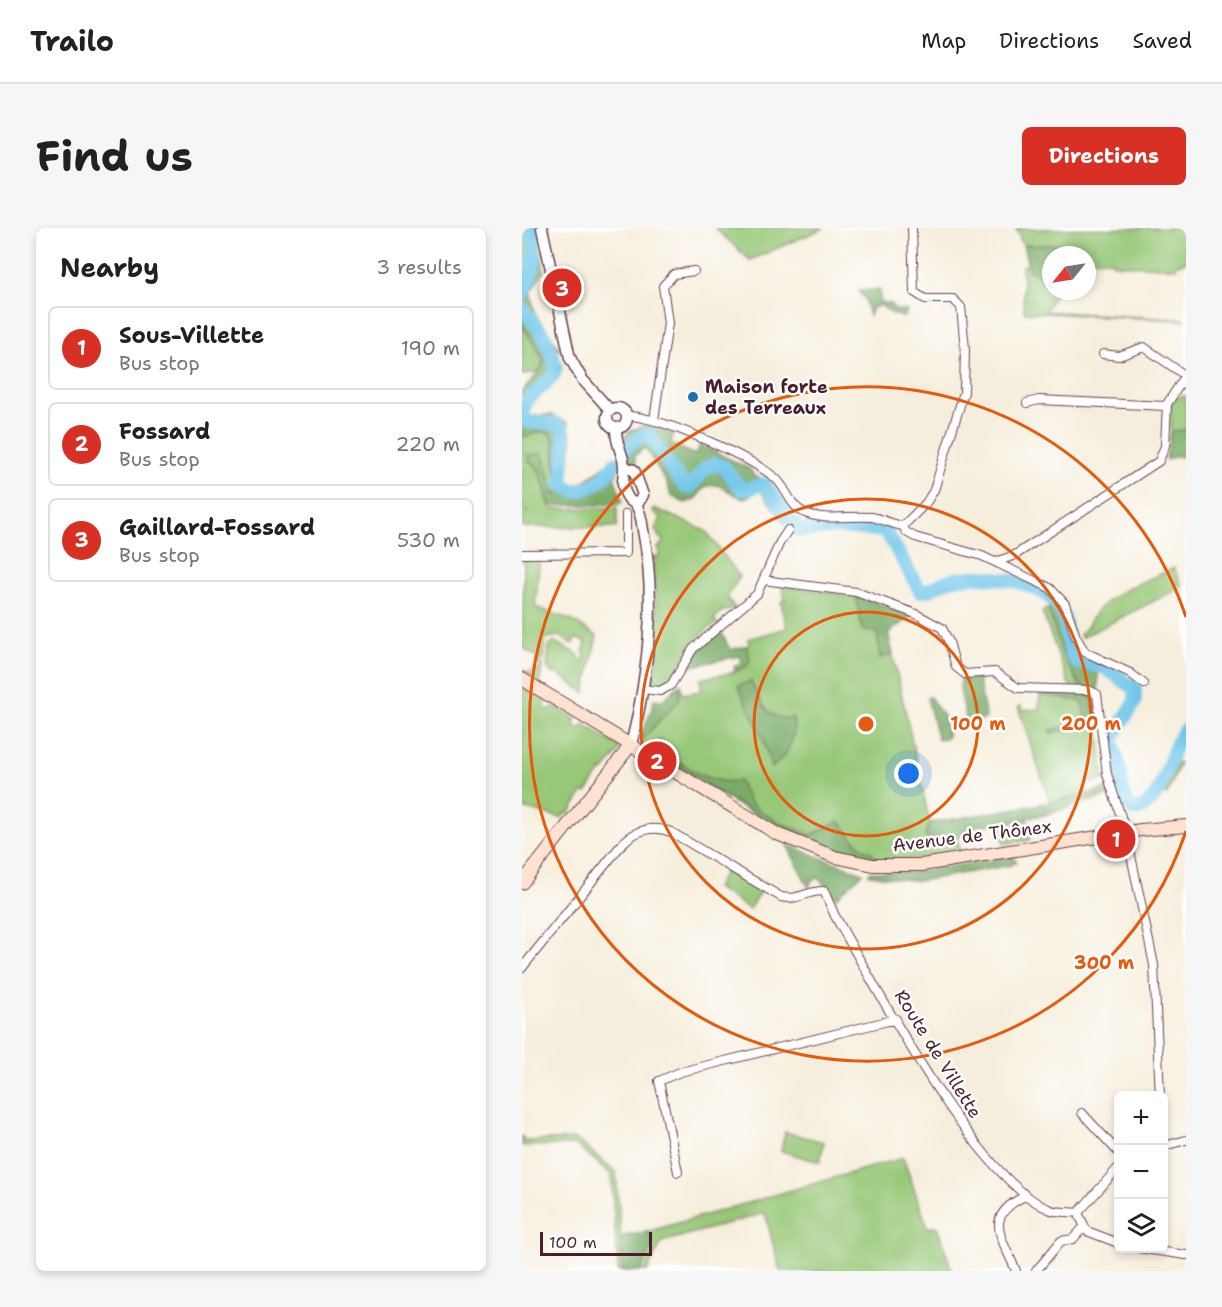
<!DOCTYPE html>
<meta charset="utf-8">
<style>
:root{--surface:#fff;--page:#f6f6f6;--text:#202124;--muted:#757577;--line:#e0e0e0;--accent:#d93025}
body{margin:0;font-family:"Shantell Sans",sans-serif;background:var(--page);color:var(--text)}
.controls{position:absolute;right:18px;bottom:18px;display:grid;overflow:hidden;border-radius:9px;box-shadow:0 3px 9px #0003}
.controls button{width:54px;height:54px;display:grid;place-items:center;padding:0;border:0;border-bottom:2px solid var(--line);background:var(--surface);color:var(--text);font:30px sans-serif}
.compass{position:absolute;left:520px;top:18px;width:54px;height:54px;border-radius:50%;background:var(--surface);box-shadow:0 3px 9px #0003;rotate:240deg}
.scale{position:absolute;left:18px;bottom:15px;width:112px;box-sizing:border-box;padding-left:6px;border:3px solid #4a1f2b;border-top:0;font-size:16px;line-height:21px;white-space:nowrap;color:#4a1f2b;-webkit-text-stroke:4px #fff;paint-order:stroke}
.you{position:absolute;left:387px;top:546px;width:21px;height:21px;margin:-15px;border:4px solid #fff;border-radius:50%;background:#1a73e8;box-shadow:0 0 0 9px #1a73e833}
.badge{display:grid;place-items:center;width:39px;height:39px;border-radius:50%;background:var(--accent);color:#fff;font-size:20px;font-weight:700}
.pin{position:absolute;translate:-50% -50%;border:3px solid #fff;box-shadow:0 2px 6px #0006}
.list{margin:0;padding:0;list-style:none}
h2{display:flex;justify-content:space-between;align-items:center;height:78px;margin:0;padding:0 24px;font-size:26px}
h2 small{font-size:20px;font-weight:400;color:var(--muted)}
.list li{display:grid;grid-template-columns:39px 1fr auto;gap:18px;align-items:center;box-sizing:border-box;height:84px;margin:0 12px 12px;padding:0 12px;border:2px solid var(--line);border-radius:9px}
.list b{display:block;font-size:22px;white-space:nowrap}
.list p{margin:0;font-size:20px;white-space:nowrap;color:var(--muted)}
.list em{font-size:20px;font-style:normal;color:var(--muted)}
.icon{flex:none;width:33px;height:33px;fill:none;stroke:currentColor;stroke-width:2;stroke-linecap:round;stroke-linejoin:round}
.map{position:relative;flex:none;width:664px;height:1043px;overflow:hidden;border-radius:9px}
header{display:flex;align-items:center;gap:36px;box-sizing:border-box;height:84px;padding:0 30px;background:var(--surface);border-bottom:2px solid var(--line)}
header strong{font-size:28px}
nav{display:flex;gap:33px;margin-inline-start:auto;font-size:21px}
.intro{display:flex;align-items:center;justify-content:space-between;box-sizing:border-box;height:144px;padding:0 36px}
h1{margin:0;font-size:42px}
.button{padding:15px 27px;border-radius:9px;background:var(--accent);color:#fff;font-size:21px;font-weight:700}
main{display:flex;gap:36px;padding:0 36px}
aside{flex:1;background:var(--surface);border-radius:9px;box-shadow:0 3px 9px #0003}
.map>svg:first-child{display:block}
</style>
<header>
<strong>Trailo</strong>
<nav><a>Map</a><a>Directions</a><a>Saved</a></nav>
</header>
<div class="intro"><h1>Find us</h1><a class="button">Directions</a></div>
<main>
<aside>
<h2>Nearby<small>3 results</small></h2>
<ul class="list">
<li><span class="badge">1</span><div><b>Sous-Villette</b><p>Bus stop</p></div><em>190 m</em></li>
<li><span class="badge">2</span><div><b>Fossard</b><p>Bus stop</p></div><em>220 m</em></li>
<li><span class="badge">3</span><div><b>Gaillard-Fossard</b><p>Bus stop</p></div><em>530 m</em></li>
</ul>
</aside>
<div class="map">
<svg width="664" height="1043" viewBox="0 0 664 1043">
<rect width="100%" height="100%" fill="#fff"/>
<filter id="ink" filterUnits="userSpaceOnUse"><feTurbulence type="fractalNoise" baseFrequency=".0167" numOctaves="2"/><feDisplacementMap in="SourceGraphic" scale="12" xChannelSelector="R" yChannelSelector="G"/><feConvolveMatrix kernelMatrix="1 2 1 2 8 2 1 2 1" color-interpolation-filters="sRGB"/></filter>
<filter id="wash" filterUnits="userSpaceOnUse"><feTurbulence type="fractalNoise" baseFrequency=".008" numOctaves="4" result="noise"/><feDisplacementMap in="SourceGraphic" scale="24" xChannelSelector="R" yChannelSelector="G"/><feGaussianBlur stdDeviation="1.35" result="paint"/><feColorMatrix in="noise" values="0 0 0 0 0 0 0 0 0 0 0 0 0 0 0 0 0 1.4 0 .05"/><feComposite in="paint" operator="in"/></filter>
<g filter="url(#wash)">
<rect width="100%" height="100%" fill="#f6eedc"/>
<path fill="#97c777" stroke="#707351" stroke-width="1.5" d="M 0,0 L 8,1 C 11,21 16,41 0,55 Z
M 193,0 L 302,0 L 228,32 Z
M 664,0 L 664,34 L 655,36 L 654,40 L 591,36 L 591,33 L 565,30 L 565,27 L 560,27 L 547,17 L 501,17 L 494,1 Z
M 506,37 L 507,43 L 513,43 L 524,59 L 535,63 L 523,83 L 664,92 L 502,84 L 500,38 Z
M 0,97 L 22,131 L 17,144 L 0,147 Z
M 664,168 L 664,202 L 649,203 L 649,178 L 653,169 Z
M 22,203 L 28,205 L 33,213 L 33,238 L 37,263 L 33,267 L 20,226 L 6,227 L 7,233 L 17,242 L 29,281 L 95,280 L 95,299 L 0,299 L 0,287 L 6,285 L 6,283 L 0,283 L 0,209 Z
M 132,280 L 184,303 L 218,349 L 205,368 L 213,381 L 200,383 L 192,391 L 195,395 C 187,400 177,406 172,413 C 161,426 151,460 131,456 L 127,450 L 134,384 L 131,328 L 134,330 L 137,327 L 136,320 L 142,313 L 137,309 L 133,301 L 139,290 L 130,283 Z
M 18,329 L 13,379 L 49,392 L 75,408 L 63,465 L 33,444 L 31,447 L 25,439 L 27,418 L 33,414 L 57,427 L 56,430 L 60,433 L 64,427 L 61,424 L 64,415 L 54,410 L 50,416 L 38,408 L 23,410 L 18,455 L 0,443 L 0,441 L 8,446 L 11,440 L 16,443 L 19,439 L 14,435 L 17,430 L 0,419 L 2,330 Z
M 652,340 L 660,359 L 559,410 L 558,406 C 567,400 568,391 574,384 C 593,362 627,352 652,340 Z
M 260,358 L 334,368 L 391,387 L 366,405 L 408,595 L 403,605 L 407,612 L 433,614 L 439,625 C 413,629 387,633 361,631 C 273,624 196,563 123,518 L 119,512 L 121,501 L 156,457 L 159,456 L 161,466 L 180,463 L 178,451 L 213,444 L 225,438 L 228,431 L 224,418 L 227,417 L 226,411 L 265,400 L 259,374 L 263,372 Z
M 526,380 L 541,427 L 559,459 L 548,459 L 520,383 Z
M 0,459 L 24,473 L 21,479 L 26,482 L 32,478 L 54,491 L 51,497 L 58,501 L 62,496 L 97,519 L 97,523 L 81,544 L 79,543 L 64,565 L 61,564 L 46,587 L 42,585 L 40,590 L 0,580 Z
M 518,464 L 570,467 L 573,469 L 582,552 L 563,556 L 566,566 L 528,574 L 496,479 L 499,478 L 501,482 L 517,481 Z
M 505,590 L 508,612 L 482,616 L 478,595 Z
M 203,643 L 238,664 L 227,681 L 194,660 Z
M 263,904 L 302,914 L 298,934 L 259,923 Z
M 0,907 L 2,913 L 54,911 L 94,944 L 99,1009 L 128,1003 L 381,930 L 406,1000 L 415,998 L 430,1043 L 258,1043 L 243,985 L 140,1014 L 125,1043 L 96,1043 L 89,946 L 54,917 L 0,918 Z"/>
<path fill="#79ac68" stroke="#62664a" stroke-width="1.5" d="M 501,17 L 547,17 L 560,27 L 529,27 L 528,60 L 513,43 L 507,43 Z
M 19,26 L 22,43 L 8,64 L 13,86 L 38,121 L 35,123 C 45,148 24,163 7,178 L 7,188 L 30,187 L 46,195 L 50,214 L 44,253 L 48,258 L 60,255 L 92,231 L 96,244 L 92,249 L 101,274 L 97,276 L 28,278 L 17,242 L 7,233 L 6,227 L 20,225 L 33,267 L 37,263 C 31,248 38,208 24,204 C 17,202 7,207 0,209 L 0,163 L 17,144 L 22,131 L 0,97 L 0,55 L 12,44 Z
M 358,61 L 358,74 L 369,76 L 372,81 L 385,83 L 382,89 L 371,86 L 358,77 L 349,81 L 347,89 L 343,71 L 336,63 Z
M 123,197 L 152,206 L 149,213 L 150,216 L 173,227 L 178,217 L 228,241 L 232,248 L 241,252 L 222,259 L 207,240 L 192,232 C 179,236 175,254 162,256 L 129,204 L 119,203 L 104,215 L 103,209 L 106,204 Z
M 664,202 L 664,229 L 654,228 L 644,232 L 649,203 Z
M 122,211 L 128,212 L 157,258 L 165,264 C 177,261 181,244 194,241 L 217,267 L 221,269 L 237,260 L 243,261 L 268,297 L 263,295 L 238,262 L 221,271 L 196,257 L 184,258 L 172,272 L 163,275 L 149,268 L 145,255 L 124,221 L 120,221 L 113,228 L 114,235 L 107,234 L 105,230 Z
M 334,368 L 391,387 L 366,405 L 371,426 L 358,430 L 355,404 L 340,402 Z
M 532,378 C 534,381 538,386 540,390 C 549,412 535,447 576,442 L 576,462 L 559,459 L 541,427 L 526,380 Z
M 200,405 L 208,422 L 224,418 L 228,431 L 225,438 L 213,444 L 212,438 L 220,435 L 217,428 L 165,439 L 178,422 Z
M 439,450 L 456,450 L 464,490 L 445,496 L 438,461 Z
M 229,453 C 238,472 245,494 271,490 C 275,511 265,527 250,540 L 241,511 L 216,458 Z
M 159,456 L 157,472 L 119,512 C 121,497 130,486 132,471 L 141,472 Z
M 518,464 L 570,467 L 575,495 L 529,505 L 528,502 L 565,493 L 559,473 L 518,467 Z
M 408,469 L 421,488 L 426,509 L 416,512 L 405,470 Z
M 139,512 L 138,521 C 163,538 186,557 217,553 L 228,575 L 237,582 L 258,595 L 290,607 L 317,593 C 328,605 334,620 351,625 L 353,631 C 268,618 196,562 123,518 Z
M 647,530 L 658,535 L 645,567 L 635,565 Z
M 585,560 L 588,567 L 522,587 L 453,599 L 435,610 L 439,625 L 433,614 L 403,609 L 408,595 L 553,570 Z
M 265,617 L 341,645 L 314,670 L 296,649 L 289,653 L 287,660 Z
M 491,629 L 495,634 L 490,637 L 397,653 L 347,647 L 347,644 L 393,644 Z
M 128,1003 L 131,1016 L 118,1043 L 101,1043 L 98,1009 Z"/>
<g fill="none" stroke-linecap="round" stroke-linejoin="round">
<path stroke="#6ac4e8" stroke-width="14" d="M 0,66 C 14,40 15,29 10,0
M 0,80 L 23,109 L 34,139 C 31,160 0,164 1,188 L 6,194 L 31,195 L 40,200 L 43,213 L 40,257 L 52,263 C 71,262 83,251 93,235
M 103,221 L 120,207 L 127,207 L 163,259 L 168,259 L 184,240 L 193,236 L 202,239 L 220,262 L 242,256 L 278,303 L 313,299 L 364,303 L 398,363 C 409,364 417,355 428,352 C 457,344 516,351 536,378 C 548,395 542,417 554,434 L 582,439 L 613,461 L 613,474 L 590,510 C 591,521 596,531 598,543 C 601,557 598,572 612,582 C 644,577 644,523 664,501"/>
</g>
</g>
<g filter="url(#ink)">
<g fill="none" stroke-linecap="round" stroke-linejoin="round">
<defs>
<path id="minor" d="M 581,126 L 597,128 L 622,119 L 664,148
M 505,175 L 517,172 L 644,178
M 105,188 C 137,188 226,228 252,249 C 264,258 267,277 281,284 C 302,294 328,287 350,289 C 360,291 370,296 381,298
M 132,192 L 146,95 L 141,58 L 152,46 L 172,43
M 381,298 L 404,275 L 412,262 L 442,164 L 443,121 L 439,79 L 431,71 L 403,71 L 392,64 L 390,0
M 381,298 L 384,304 L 393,309 L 460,328 L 528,360 L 543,376 L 554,409 L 563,424 L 608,445 L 622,456
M 0,326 L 104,325 L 104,286
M 474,334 L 493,327 L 637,233 L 643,218 L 645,176 L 664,147
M 241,352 L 334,364 L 394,386 L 420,400 L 427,414 L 434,439 L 443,446 L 473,444 L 496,460 L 566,462 L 575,466 L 585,546 L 604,604 L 632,737 L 638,868
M 120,461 L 138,463 L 149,457 L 171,421 L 235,366 L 258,314 L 266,302
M 0,740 L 100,616 C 113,602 131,597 149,604 L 259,669 C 278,673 286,662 302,663 L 313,688 C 354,759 455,954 529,982 C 537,985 548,983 556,985
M 560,885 L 596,924
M 642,918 L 664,912
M 156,944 L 137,853 L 158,844 L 374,791
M 556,985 L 596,940
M 556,985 L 565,1003 L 596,1015
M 616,1020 L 664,1027
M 494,1043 C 480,1009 460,989 503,968
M 514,1043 L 539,1013 L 551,1011 L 561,1000"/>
<path id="tertiary" d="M 20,0 L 48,130 L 60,151 L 88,182
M85 190a10 10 0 1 1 20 0a10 10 0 1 1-20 0Z
M 94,200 C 93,217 103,228 102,240 C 102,252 98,257 106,270 C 109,275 109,272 113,276 C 118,281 120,294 121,302 C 135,372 126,448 109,517
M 103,239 L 112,242 L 121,267 L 115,277"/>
<path id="secondary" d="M 0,451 L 255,606 L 313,629 L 351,637 L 400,637 L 619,602 L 664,598
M 0,655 L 109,517"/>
</defs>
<use href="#minor" stroke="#643e46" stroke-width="10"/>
<use href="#tertiary" stroke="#643e46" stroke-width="13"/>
<use href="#secondary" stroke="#643e46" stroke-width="14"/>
<use href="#minor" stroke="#fff" stroke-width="8"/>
<use href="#tertiary" stroke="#fff" stroke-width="10"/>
<use href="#secondary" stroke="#fee3d2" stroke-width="12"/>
</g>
</g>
<g fill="none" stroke="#e8590c" stroke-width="3">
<circle cx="344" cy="496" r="112"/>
<circle cx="344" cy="496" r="225"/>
<path d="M664 603A337 337 0 1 1 664 389"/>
</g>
<circle fill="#1f6fb2" stroke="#fff" stroke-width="2" cx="171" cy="169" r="6"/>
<g text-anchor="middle" stroke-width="5" stroke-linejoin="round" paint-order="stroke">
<g font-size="18" font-weight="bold" fill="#4a1f2b" stroke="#fff" text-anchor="start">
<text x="183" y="165">Maison forte<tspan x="183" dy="21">des Terreaux</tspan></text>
</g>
<g font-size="18" fill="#4a1f2b" stroke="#fff">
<text transform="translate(450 608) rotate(-7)" y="6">Avenue de Thônex</text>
<text transform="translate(416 826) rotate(58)" y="6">Route de Villette</text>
</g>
</g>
<circle cx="344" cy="496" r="9" fill="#e8590c" stroke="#fff" stroke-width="3"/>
<g font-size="18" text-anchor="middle" font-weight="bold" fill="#e8590c" stroke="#fff" stroke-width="5" stroke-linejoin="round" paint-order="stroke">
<text x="456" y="502">100 m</text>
<text x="569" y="502">200 m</text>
<text x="582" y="741">300 m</text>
</g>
</svg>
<div class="controls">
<button>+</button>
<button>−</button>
<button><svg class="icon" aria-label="layers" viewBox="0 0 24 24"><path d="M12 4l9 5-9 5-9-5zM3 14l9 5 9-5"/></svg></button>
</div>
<svg class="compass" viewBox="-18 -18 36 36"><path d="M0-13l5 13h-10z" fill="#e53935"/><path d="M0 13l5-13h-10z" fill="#757577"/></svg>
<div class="scale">100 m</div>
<div class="you"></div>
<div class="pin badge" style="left:594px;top:611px">1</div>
<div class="pin badge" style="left:135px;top:533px">2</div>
<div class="pin badge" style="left:40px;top:60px">3</div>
</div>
</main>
